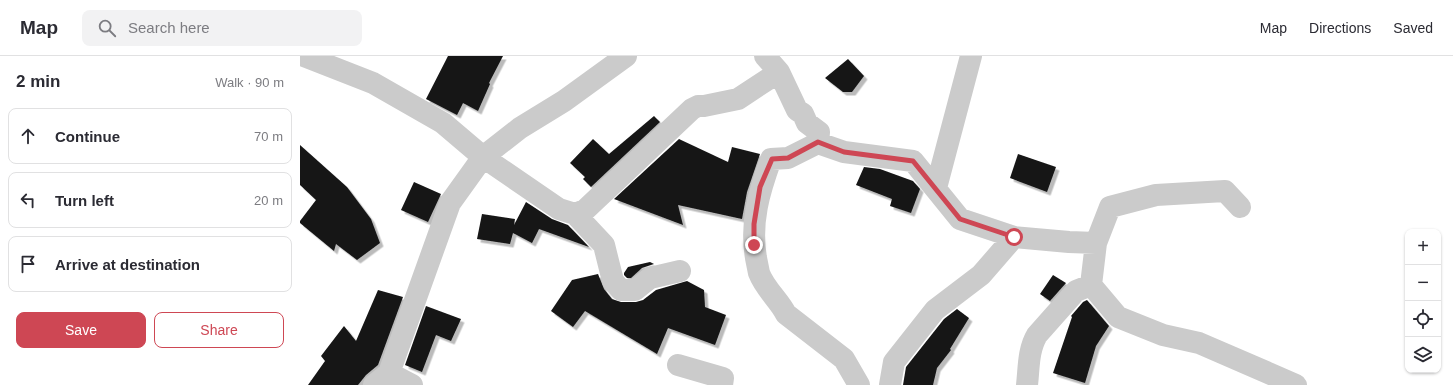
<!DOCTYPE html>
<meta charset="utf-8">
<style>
:root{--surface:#fff;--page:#f2f2f3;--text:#2b2b33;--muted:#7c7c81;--line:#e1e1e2;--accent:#ce4754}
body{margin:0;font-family:Arial,sans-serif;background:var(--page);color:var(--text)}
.controls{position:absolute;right:12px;bottom:12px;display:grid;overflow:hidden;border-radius:8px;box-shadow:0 1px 3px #0004}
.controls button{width:36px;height:36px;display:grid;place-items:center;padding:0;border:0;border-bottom:1px solid var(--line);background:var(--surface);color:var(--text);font:20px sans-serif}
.stop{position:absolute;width:12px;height:12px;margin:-9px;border:3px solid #ce4754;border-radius:50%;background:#fff}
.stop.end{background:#ce4754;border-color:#fff;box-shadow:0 1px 4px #0008}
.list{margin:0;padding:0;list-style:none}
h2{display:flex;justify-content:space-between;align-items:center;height:52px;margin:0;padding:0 16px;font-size:17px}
h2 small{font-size:13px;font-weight:400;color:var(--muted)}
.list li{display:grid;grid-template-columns:26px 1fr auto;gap:12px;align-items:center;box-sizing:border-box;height:56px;margin:0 8px 8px;padding:0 8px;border:1px solid var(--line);border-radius:8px}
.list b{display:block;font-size:15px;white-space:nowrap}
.list em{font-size:13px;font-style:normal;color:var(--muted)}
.actions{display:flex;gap:8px;padding:12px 16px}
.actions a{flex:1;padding:9px 0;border:1px solid var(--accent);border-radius:8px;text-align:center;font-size:14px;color:var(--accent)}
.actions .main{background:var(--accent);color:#fff}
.icon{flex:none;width:22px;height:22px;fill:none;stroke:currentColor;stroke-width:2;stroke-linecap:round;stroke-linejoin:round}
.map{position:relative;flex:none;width:1153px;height:329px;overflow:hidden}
header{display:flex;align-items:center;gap:24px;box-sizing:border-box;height:56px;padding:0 20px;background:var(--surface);border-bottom:1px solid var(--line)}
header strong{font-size:19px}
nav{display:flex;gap:22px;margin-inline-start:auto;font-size:14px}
.search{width:280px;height:36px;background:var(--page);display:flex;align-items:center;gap:10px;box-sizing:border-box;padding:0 14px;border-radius:8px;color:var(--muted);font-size:15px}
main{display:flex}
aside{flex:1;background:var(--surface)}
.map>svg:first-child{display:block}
</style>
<header>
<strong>Map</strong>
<div class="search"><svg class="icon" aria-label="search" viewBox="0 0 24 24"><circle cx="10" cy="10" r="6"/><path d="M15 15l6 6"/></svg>Search here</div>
<nav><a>Map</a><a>Directions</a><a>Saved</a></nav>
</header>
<main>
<aside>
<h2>2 min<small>Walk · 90 m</small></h2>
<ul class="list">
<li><svg class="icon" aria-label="ahead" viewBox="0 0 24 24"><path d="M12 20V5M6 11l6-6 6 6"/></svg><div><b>Continue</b></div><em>70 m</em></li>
<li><svg class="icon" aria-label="left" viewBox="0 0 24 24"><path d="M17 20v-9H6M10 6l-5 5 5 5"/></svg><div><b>Turn left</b></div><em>20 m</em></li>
<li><svg class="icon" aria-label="arrive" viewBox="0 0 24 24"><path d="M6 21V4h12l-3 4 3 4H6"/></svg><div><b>Arrive at destination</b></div></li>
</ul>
<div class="actions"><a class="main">Save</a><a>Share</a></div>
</aside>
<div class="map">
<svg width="1153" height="329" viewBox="0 0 1153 329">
<defs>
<filter id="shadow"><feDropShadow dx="3.5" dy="3.5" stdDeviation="0" flood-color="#0004"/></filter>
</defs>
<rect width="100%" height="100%" fill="#fff"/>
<path fill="#151515" filter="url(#shadow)" d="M 148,0 L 203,0 L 189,27 L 190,28 L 178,55 L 163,47 L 157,59 L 126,43 Z
M 548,3 L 564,20 L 552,36 L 543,36 L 525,22 Z
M 354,60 L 360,66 L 291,131 L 283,123 L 285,121 L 270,107 L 293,83 L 309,98 Z
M 379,83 L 428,106 L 432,91 L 460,98 L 447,136 L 442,163 L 378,149 L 383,169 L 314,143 Z
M 0,89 L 47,131 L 71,163 L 80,187 L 57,204 L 36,188 L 34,195 L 0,167 L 0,165 L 16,144 L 0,129 Z
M 718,98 L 756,111 L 747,136 L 710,122 Z
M 564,111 L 580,113 L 613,125 L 620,133 L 611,157 L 590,150 L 592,143 L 556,129 Z
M 114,126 L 141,138 L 128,166 L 101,154 Z
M 226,146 L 252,163 L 268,169 L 289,191 L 239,173 L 232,187 L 213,177 L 210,188 L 177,183 L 182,158 L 215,163 L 214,169 Z
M 350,206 L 354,208 L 342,212 L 331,222 L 327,222 L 324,219 L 324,217 L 328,211 Z
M 298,218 L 304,233 L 312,243 L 321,246 L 336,246 L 343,244 L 356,234 L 387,225 L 404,234 L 405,251 L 426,259 L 415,289 L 368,272 L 357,298 L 285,255 L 273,271 L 251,255 L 272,224 Z
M 753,219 L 766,227 L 750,245 L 740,238 Z
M 78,234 L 103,241 L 78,309 L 66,319 L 58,329 L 8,329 L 25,305 L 21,300 L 44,270 L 56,285 Z
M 787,244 L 809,270 L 796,290 L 785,327 L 753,317 L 772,261 L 771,260 L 783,246 Z
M 126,250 L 161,263 L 151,285 L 136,279 L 122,316 L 105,309 Z
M 657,253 L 669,262 L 650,293 L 651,294 L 637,312 L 633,329 L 603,329 L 606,311 L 644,263 Z"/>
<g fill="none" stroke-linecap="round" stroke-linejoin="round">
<path stroke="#cbcbcb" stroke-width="22" d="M 4,0 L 73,27 L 143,67 L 183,101 L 259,153 L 275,158 L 285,154 L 392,53 L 398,50 L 404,50 L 438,43 L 479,16
M 465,0 L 479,16 L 497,54 L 503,58 L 507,67 L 519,76 L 518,87 L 544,96 L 613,105 L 660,163 L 714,181 L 769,186 L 796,187
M 518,87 L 488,102 L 471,103 C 459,136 450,166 456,202 C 457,207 458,212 459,217 C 465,233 479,244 486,258 L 544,303 L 559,329
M 636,132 L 671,0
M 275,158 L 304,189 L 313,225 L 321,234 L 335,234 L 350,222 L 380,215
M 791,229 L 796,187 L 810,151 L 856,139 L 925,135 L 940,151
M 378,309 L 423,322 L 422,329
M 89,317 L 112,329
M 74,329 L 89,317 L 150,147 L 183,101 L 220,72 L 264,45 L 326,0
M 590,329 L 594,306 L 635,254 L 681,219 L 714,181
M 727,329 C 729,312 728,294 737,279 L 776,235 L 791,229 L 818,261 L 863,279 L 899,287 L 996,329"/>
</g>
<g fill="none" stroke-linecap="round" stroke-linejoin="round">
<path stroke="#ce4754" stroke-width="5" d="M 454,189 L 454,168 L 460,131 L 472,103 L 488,102 L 518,86 L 544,96 L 613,105 L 660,163 L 714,181"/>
</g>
</svg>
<div class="controls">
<button>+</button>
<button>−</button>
<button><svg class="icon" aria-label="locate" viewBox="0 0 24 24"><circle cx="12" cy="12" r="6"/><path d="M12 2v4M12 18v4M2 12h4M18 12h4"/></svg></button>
<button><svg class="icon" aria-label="layers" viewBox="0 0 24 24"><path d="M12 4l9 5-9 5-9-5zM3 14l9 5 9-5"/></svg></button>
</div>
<div class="stop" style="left:714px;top:181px"></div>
<div class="stop end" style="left:454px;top:189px"></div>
</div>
</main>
